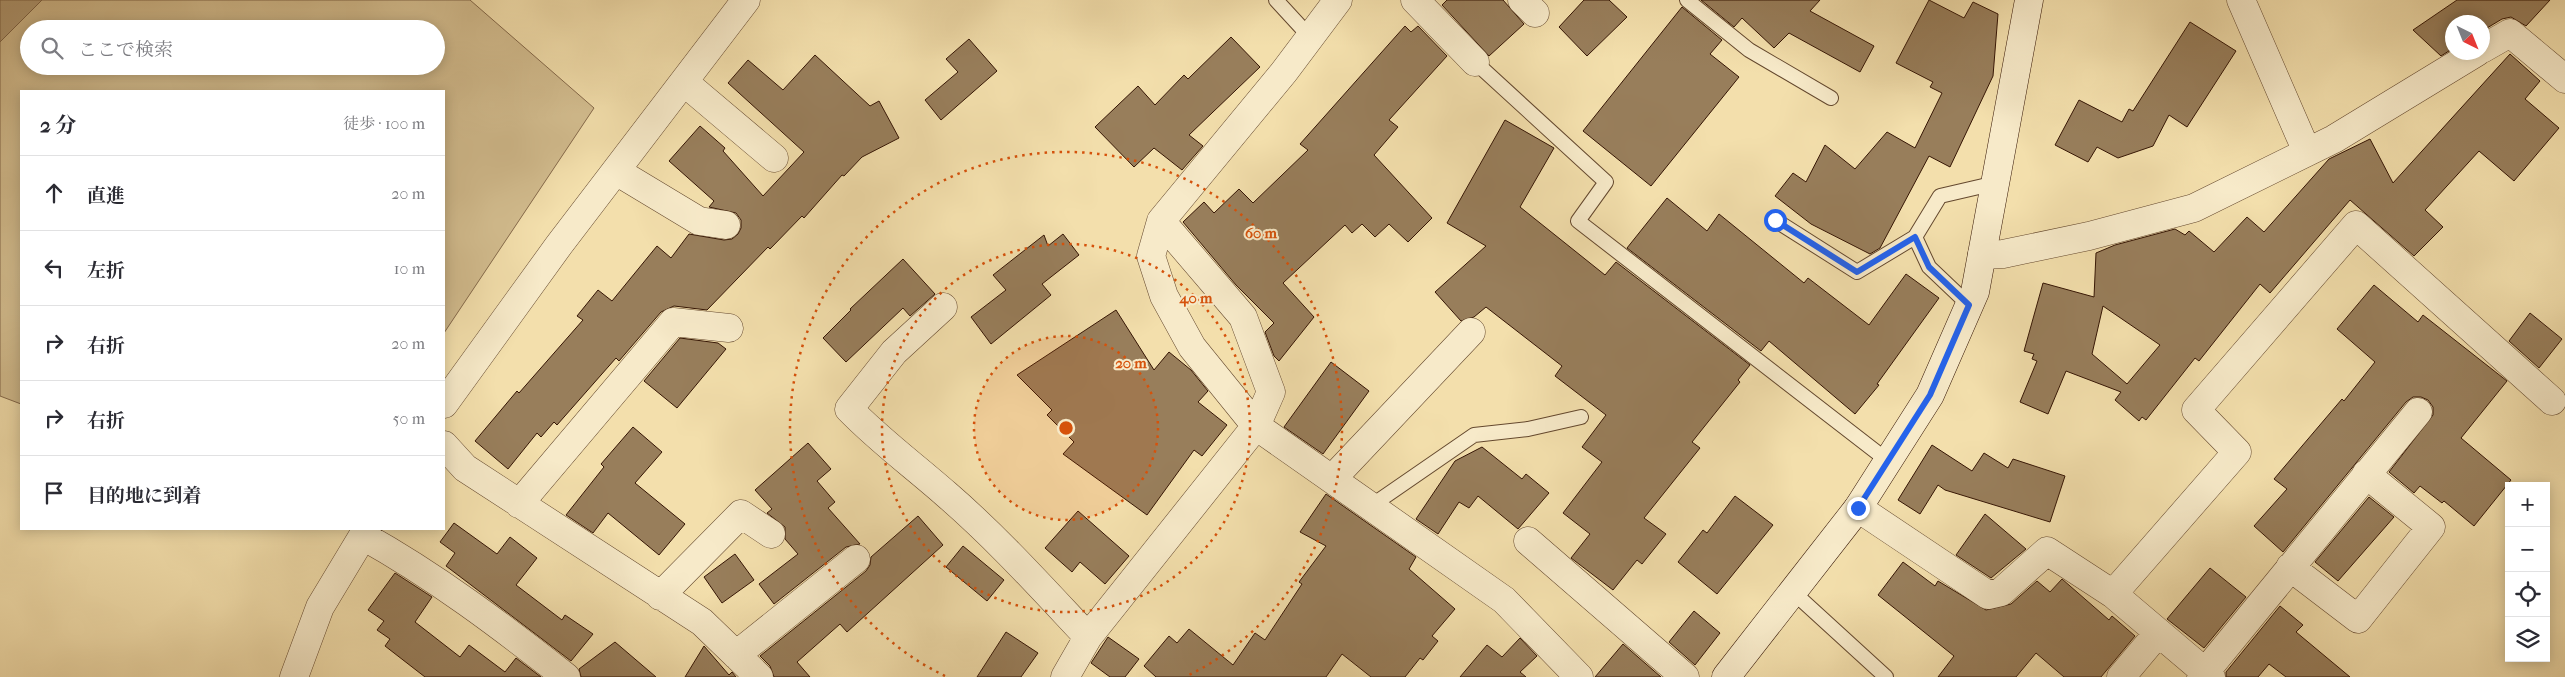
<!DOCTYPE html>
<html lang="ja">
<meta charset="utf-8">
<style>
:root{--surface:#fff;--page:#f2f2f3;--text:#2b2b33;--muted:#7c7c81;--line:#e1e1e2}
body{margin:0;font-family:"IM FELL French Canon","Noto Serif JP",serif;background:var(--page);color:var(--text)}
.controls{position:absolute;right:15px;bottom:15px;display:grid;overflow:hidden;border-radius:0px;box-shadow:0 2px 12px #0003}
.controls button{width:45px;height:45px;display:grid;place-items:center;padding:0;border:0;border-bottom:1px solid var(--line);background:var(--surface);color:var(--text);font:25px sans-serif}
.compass{position:absolute;left:2445px;top:15px;width:45px;height:45px;border-radius:50%;background:var(--surface);box-shadow:0 2px 12px #0003;rotate:137deg}
.stop{position:absolute;width:15px;height:15px;margin:-11px;border:4px solid #2563eb;border-radius:50%;background:#fff}
.stop.end{background:#2563eb;border-color:#fff;box-shadow:0 1px 5px #0008}
.list{margin:0;padding:0;list-style:none}
h2{display:flex;justify-content:space-between;align-items:center;height:65px;margin:0;padding:0 20px;font-size:21px}
h2 small{font-size:16px;font-weight:400;color:var(--muted)}
.list li{display:grid;grid-template-columns:32px 1fr auto;gap:15px;align-items:center;box-sizing:border-box;height:75px;padding:0 20px;border-top:1px solid var(--line)}
.list b{display:block;font-size:19px;white-space:nowrap}
.list em{font-size:16px;font-style:normal;color:var(--muted)}
.icon{flex:none;width:28px;height:28px;fill:none;stroke:currentColor;stroke-width:2;stroke-linecap:round;stroke-linejoin:round}
.map{position:relative;flex:none;width:2565px;height:677px;overflow:hidden}
.search{position:absolute;background:var(--surface);box-shadow:0 2px 12px #0003;left:20px;top:20px;width:425px;height:55px;display:flex;align-items:center;gap:12px;box-sizing:border-box;padding:0 18px;border-radius:28px;color:var(--muted);font-size:19px}
.panel{position:absolute;background:var(--surface);box-shadow:0 2px 12px #0003;left:20px;top:90px;width:425px;height:440px;border-radius:0px}
.map>svg:first-child{display:block}
</style>
<div class="map">
<svg width="2565" height="677" viewBox="0 0 2565 677">
<rect width="100%" height="100%" fill="#f3dfac"/>
<filter id="stains"><feTurbulence type="fractalNoise" baseFrequency=".004" numOctaves="4"/><feColorMatrix values="0 0 0 0 .2 0 0 0 0 .09 0 0 0 0 .02 0 0 0 .5 -.17"/></filter>
<radialGradient id="worn" r=".72"><stop offset=".6" stop-color="#630" stop-opacity="0"/><stop offset="1" stop-color="#630" stop-opacity=".3"/></radialGradient>
<path fill="#d3bd8f" stroke="#84694a" fill-rule="evenodd" d="M 42,0 L 470,0 L 594,108 L 444,333 L 444,91 L 21,91 L 21,404 L 0,396 L 0,42 ZM 29,29 L 436,29 L 436,66 L 29,66 Z"/>
<path fill="#b29a73" stroke="#806547" d="M 0,0 L 42,0 L 0,42 Z"/>
<path fill="#987e5b" stroke="#351504" fill-rule="evenodd" d="M 1447,0 L 1503,0 L 1524,24 L 1489,56 L 1442,5 Z
M 1584,0 L 1609,0 L 1627,17 L 1587,56 L 1559,27 Z
M 1701,0 L 1820,0 L 1810,11 L 1874,46 L 1860,72 L 1789,33 L 1774,48 L 1742,18 L 1734,27 Z
M 1929,0 L 1964,18 L 1973,2 L 1998,14 L 1993,76 L 1950,167 L 1929,156 L 1880,248 L 1870,254 L 1811,224 L 1775,196 L 1793,173 L 1806,182 L 1825,145 L 1855,169 L 1887,132 L 1915,148 L 1942,93 L 1930,87 L 1933,82 L 1896,63 Z
M 2457,0 L 2550,0 L 2526,26 L 2511,17 L 2502,19 L 2482,31 L 2482,22 L 2452,22 L 2452,49 L 2441,56 L 2413,30 Z
M 1682,7 L 1722,40 L 1710,54 L 1739,77 L 1651,186 L 1583,131 Z
M 2190,22 L 2236,51 L 2187,127 L 2169,115 L 2153,146 L 2118,158 L 2097,147 L 2088,162 L 2055,145 L 2079,100 L 2122,122 L 2129,109 L 2133,111 Z
M 1405,26 L 1411,32 L 1418,26 L 1447,56 L 1389,120 L 1398,127 L 1374,155 L 1432,218 L 1408,242 L 1389,224 L 1375,237 L 1362,224 L 1352,233 L 1345,225 L 1283,283 L 1314,317 L 1279,361 L 1274,356 L 1265,332 L 1274,323 L 1236,285 L 1183,222 L 1204,202 L 1214,213 L 1239,189 L 1253,203 L 1308,150 L 1300,144 Z
M 1231,37 L 1260,67 L 1189,135 L 1203,146 L 1182,170 L 1154,148 L 1134,167 L 1095,127 L 1138,86 L 1155,105 L 1184,75 L 1188,79 Z
M 969,39 L 997,71 L 941,120 L 925,100 L 958,72 L 946,59 Z
M 2510,54 L 2540,81 L 2525,99 L 2559,128 L 2514,181 L 2479,151 L 2425,210 L 2443,227 L 2414,256 L 2350,200 L 2270,293 L 2260,284 L 2199,361 L 2195,358 L 2146,420 L 2142,417 L 2139,421 L 2115,400 L 2121,392 L 2066,371 L 2048,414 L 2020,402 L 2037,361 L 2032,359 L 2034,354 L 2024,351 L 2043,283 L 2094,297 L 2096,253 L 2115,245 L 2175,229 L 2185,235 L 2189,231 L 2214,252 L 2247,217 L 2264,232 L 2329,159 L 2370,139 L 2393,183 ZM 2103,306 L 2160,345 L 2127,384 L 2092,354 Z
M 815,55 L 870,106 L 879,101 L 899,138 L 862,157 L 844,176 L 842,175 L 804,218 L 802,216 L 770,249 L 768,247 L 707,310 L 674,306 L 661,312 L 619,361 L 616,358 L 557,425 L 554,422 L 541,437 L 537,433 L 508,469 L 475,441 L 517,391 L 519,393 L 583,320 L 577,316 L 598,290 L 612,301 L 657,246 L 671,258 L 689,234 L 724,240 L 732,239 L 738,234 L 741,228 L 741,220 L 736,213 L 709,207 L 714,201 L 669,161 L 700,126 L 725,148 L 723,151 L 763,196 L 804,152 L 728,83 L 748,60 L 783,90 Z
M 1505,120 L 1554,148 L 1520,207 L 1605,275 L 1616,262 L 1750,365 L 1738,380 L 1740,382 L 1692,442 L 1700,448 L 1644,518 L 1666,534 L 1642,564 L 1637,560 L 1613,590 L 1571,558 L 1590,534 L 1563,513 L 1602,462 L 1582,447 L 1606,415 L 1555,376 L 1562,366 L 1486,307 L 1474,317 L 1461,321 L 1435,292 L 1486,246 L 1447,223 Z
M 1667,198 L 1707,231 L 1719,214 L 1804,283 L 1808,278 L 1869,325 L 1906,274 L 1939,298 L 1877,384 L 1879,385 L 1855,414 L 1769,341 L 1761,351 L 1627,248 Z
M 1063,234 L 1079,255 L 1042,284 L 1051,295 L 991,344 L 971,317 L 1006,290 L 993,275 L 1044,235 L 1048,246 Z
M 903,259 L 935,294 L 910,316 L 903,308 L 846,362 L 823,338 L 851,310 L 850,309 Z
M 2374,285 L 2418,322 L 2423,315 L 2507,381 L 2461,438 L 2511,480 L 2474,526 L 2444,501 L 2442,503 L 2420,486 L 2414,493 L 2389,472 L 2433,415 L 2433,407 L 2428,400 L 2421,397 L 2413,397 L 2406,402 L 2283,552 L 2254,526 L 2287,489 L 2274,479 L 2342,399 L 2344,401 L 2375,362 L 2337,329 Z
M 1116,310 L 1154,370 L 1169,352 L 1191,370 L 1208,391 L 1198,402 L 1227,425 L 1202,456 L 1194,450 L 1147,515 L 1063,454 L 1074,442 L 1047,415 L 1052,410 L 1017,375 Z
M 2530,313 L 2562,339 L 2539,368 L 2509,341 Z
M 680,338 L 718,343 L 726,349 L 677,408 L 644,381 Z
M 1331,362 L 1369,391 L 1323,454 L 1284,427 Z
M 633,427 L 662,452 L 635,483 L 685,524 L 659,555 L 608,513 L 593,533 L 566,515 L 604,467 L 601,464 Z
M 808,443 L 831,469 L 817,481 L 835,502 L 828,508 L 860,544 L 846,547 L 774,604 L 759,584 L 798,554 L 785,539 L 785,527 L 767,513 L 772,509 L 755,490 Z
M 1932,445 L 1972,471 L 1984,453 L 2008,468 L 2013,459 L 2065,476 L 2050,522 L 1945,490 L 1938,485 L 1920,514 L 1898,500 Z
M 1482,447 L 1522,479 L 1526,474 L 1549,493 L 1518,529 L 1478,496 L 1469,508 L 1459,502 L 1438,534 L 1416,519 L 1455,461 Z
M 1326,494 L 1416,557 L 1409,569 L 1455,609 L 1432,636 L 1438,641 L 1423,660 L 1420,658 L 1405,677 L 1371,677 L 1342,654 L 1326,677 L 1156,677 L 1144,666 L 1169,636 L 1177,643 L 1189,629 L 1233,665 L 1255,633 L 1265,640 L 1302,584 L 1299,582 L 1326,546 L 1300,532 Z
M 1735,496 L 1773,525 L 1717,594 L 1678,562 L 1703,530 L 1707,533 Z
M 2369,497 L 2394,517 L 2338,581 L 2315,562 Z
M 1078,511 L 1129,556 L 1105,584 L 1080,562 L 1072,572 L 1045,548 Z
M 1985,514 L 2026,549 L 1991,578 L 1956,555 Z
M 918,516 L 943,545 L 847,632 L 840,624 L 797,662 L 810,677 L 774,677 L 770,666 L 760,656 L 866,571 L 870,565 L 871,557 Z
M 454,523 L 497,554 L 510,537 L 537,558 L 516,585 L 562,620 L 565,615 L 593,634 L 571,661 L 446,566 L 455,553 L 440,542 Z
M 963,546 L 1004,580 L 987,601 L 946,567 Z
M 735,554 L 754,580 L 722,603 L 704,577 Z
M 1903,562 L 1935,586 L 1938,581 L 1986,610 L 2011,604 L 2037,581 L 2050,592 L 2062,579 L 2109,620 L 2112,616 L 2135,636 L 2101,677 L 2064,677 L 2036,653 L 2016,677 L 1938,677 L 1954,656 L 1878,595 Z
M 2210,568 L 2246,597 L 2204,648 L 2167,619 Z
M 395,573 L 432,597 L 415,622 L 460,657 L 469,645 L 505,672 L 516,658 L 541,677 L 425,677 L 385,646 L 390,639 L 377,630 L 384,621 L 368,610 Z
M 2280,606 L 2303,625 L 2296,632 L 2350,677 L 2286,677 L 2269,664 L 2258,677 L 2226,677 L 2226,672 Z
M 1694,611 L 1720,633 L 1695,665 L 1669,642 Z
M 1006,632 L 1038,653 L 1021,677 L 977,677 Z
M 1108,637 L 1139,659 L 1125,677 L 1110,677 L 1091,663 Z
M 1520,638 L 1537,656 L 1520,672 L 1526,677 L 1460,677 L 1487,645 L 1502,657 Z
M 615,642 L 656,677 L 581,677 L 579,669 Z
M 1623,644 L 1661,677 L 1595,677 Z
M 704,646 L 729,675 L 732,672 L 736,677 L 685,677 Z"/>
<g fill="none" stroke-linecap="round" stroke-linejoin="round">
<defs>
<path id="lane" d="M 1276,0 L 1310,37
M 1687,0 L 1749,50 L 1831,98
M 1475,62 L 1606,182 L 1578,221 L 1888,461
M 1775,220 L 1857,272 L 1915,237
M 1969,305 L 1929,267 L 1915,237 L 1940,196 L 1996,183
M 1371,506 L 1474,435 L 1528,429 L 1581,417
M 1793,592 L 1886,677"/>
<path id="street" d="M 1338,0 L 1284,72 L 1161,221 L 1151,256 L 1164,296 L 1192,347 L 1256,426 L 1504,600 L 1579,677
M 1415,0 L 1475,62
M 1522,0 L 1535,13
M 2241,0 L 2307,152
M 2482,49 L 2510,33 L 2565,79
M 684,82 L 774,158
M 616,171 L 699,221 L 726,225
M 1982,255 L 2003,254 L 2089,236 L 2194,208 L 2334,139 L 2477,52
M 943,307 L 894,352 L 849,409 C 879,440 913,465 946,494 C 997,538 1042,588 1088,637
M 444,404 L 559,245 L 746,0
M 444,445 L 465,468 L 702,622 L 759,677
M 1332,479 L 1471,332
M 519,504 L 673,322 L 729,328
M 1858,508 L 1988,595 L 2001,592 L 2047,551 L 2113,594 L 2211,677
M 363,536 C 435,576 501,626 566,677
M 1528,541 L 1685,677
M 2290,567 L 2358,619 L 2431,527 L 2366,474
M 2113,594 L 2237,452 L 2196,410 L 2356,225 L 2552,401
M 660,596 L 741,514 L 771,534
M 736,655 L 856,559
M 294,677 L 320,607 L 367,529
M 1065,677 L 1088,637 L 1256,426 L 1271,392 L 1243,317 L 1161,221
M 2121,677 L 2158,633
M 2201,677 L 2418,412"/>
<path id="secondary" d="M 1726,677 L 1858,508 L 1930,395 L 1975,292 L 2029,0"/>
</defs>
<use href="#lane" stroke="#64482e" stroke-width="16"/>
<use href="#street" stroke="#64482e" stroke-width="29"/>
<use href="#secondary" stroke="#351504" stroke-width="29"/>
<use href="#lane" stroke="#f7eac9" stroke-width="14"/>
<use href="#street" stroke="#f7eac9" stroke-width="28"/>
<use href="#secondary" stroke="#f7eac9" stroke-width="28"/>
</g>
<g fill="none" stroke-linecap="round" stroke-linejoin="round">
<path stroke="#2563eb" stroke-width="6" d="M 1775,220 L 1857,272 L 1915,237 L 1929,267 L 1969,305 L 1930,395 L 1858,508"/>
</g>
<circle cx="1066" cy="428" r="92" fill="#d6520b" fill-opacity=".12"/>
<g fill="none" stroke="#d6520b" stroke-width="2.5" stroke-dasharray="2.5 5">
<circle cx="1066" cy="428" r="92"/>
<circle cx="1066" cy="428" r="184"/>
<path d="M945 676A276 276 0 1 1 1187 676"/>
</g>
<circle cx="1066" cy="428" r="8" fill="#d6520b" stroke="#f7eac9" stroke-width="2.5"/>
<g font-size="15" text-anchor="middle" font-weight="bold" fill="#d6520b" stroke="#f7eac9" stroke-width="4" stroke-linejoin="round" paint-order="stroke">
<text x="1261" y="238">60 m</text>
<text x="1196" y="303">40 m</text>
<text x="1131" y="368">20 m</text>
</g>
<rect width="100%" height="100%" filter="url(#stains)"/>
<rect width="100%" height="100%" fill="url(#worn)"/>
</svg>
<div class="controls">
<button>+</button>
<button>−</button>
<button><svg class="icon" aria-label="locate" viewBox="0 0 24 24"><circle cx="12" cy="12" r="6"/><path d="M12 2v4M12 18v4M2 12h4M18 12h4"/></svg></button>
<button><svg class="icon" aria-label="layers" viewBox="0 0 24 24"><path d="M12 4l9 5-9 5-9-5zM3 14l9 5 9-5"/></svg></button>
</div>
<svg class="compass" viewBox="-18 -18 36 36"><path d="M0-13l5 13h-10z" fill="#e53935"/><path d="M0 13l5-13h-10z" fill="#7c7c81"/></svg>
<div class="stop" style="left:1775px;top:220px"></div>
<div class="stop end" style="left:1858px;top:508px"></div>
<div class="search"><svg class="icon" aria-label="search" viewBox="0 0 24 24"><circle cx="10" cy="10" r="6"/><path d="M15 15l6 6"/></svg>ここで検索</div>
<section class="panel">
<h2>2 分<small>徒歩 · 100 m</small></h2>
<ul class="list">
<li><svg class="icon" aria-label="ahead" viewBox="0 0 24 24"><path d="M12 20V5M6 11l6-6 6 6"/></svg><div><b>直進</b></div><em>20 m</em></li>
<li><svg class="icon" aria-label="left" viewBox="0 0 24 24"><path d="M17 20v-9H6M10 6l-5 5 5 5"/></svg><div><b>左折</b></div><em>10 m</em></li>
<li><svg class="icon" aria-label="right" viewBox="0 0 24 24"><path d="M7 20v-9h11M14 6l5 5-5 5"/></svg><div><b>右折</b></div><em>20 m</em></li>
<li><svg class="icon" aria-label="right" viewBox="0 0 24 24"><path d="M7 20v-9h11M14 6l5 5-5 5"/></svg><div><b>右折</b></div><em>50 m</em></li>
<li><svg class="icon" aria-label="arrive" viewBox="0 0 24 24"><path d="M6 21V4h12l-3 4 3 4H6"/></svg><div><b>目的地に到着</b></div></li>
</ul>
</section>
</div>
